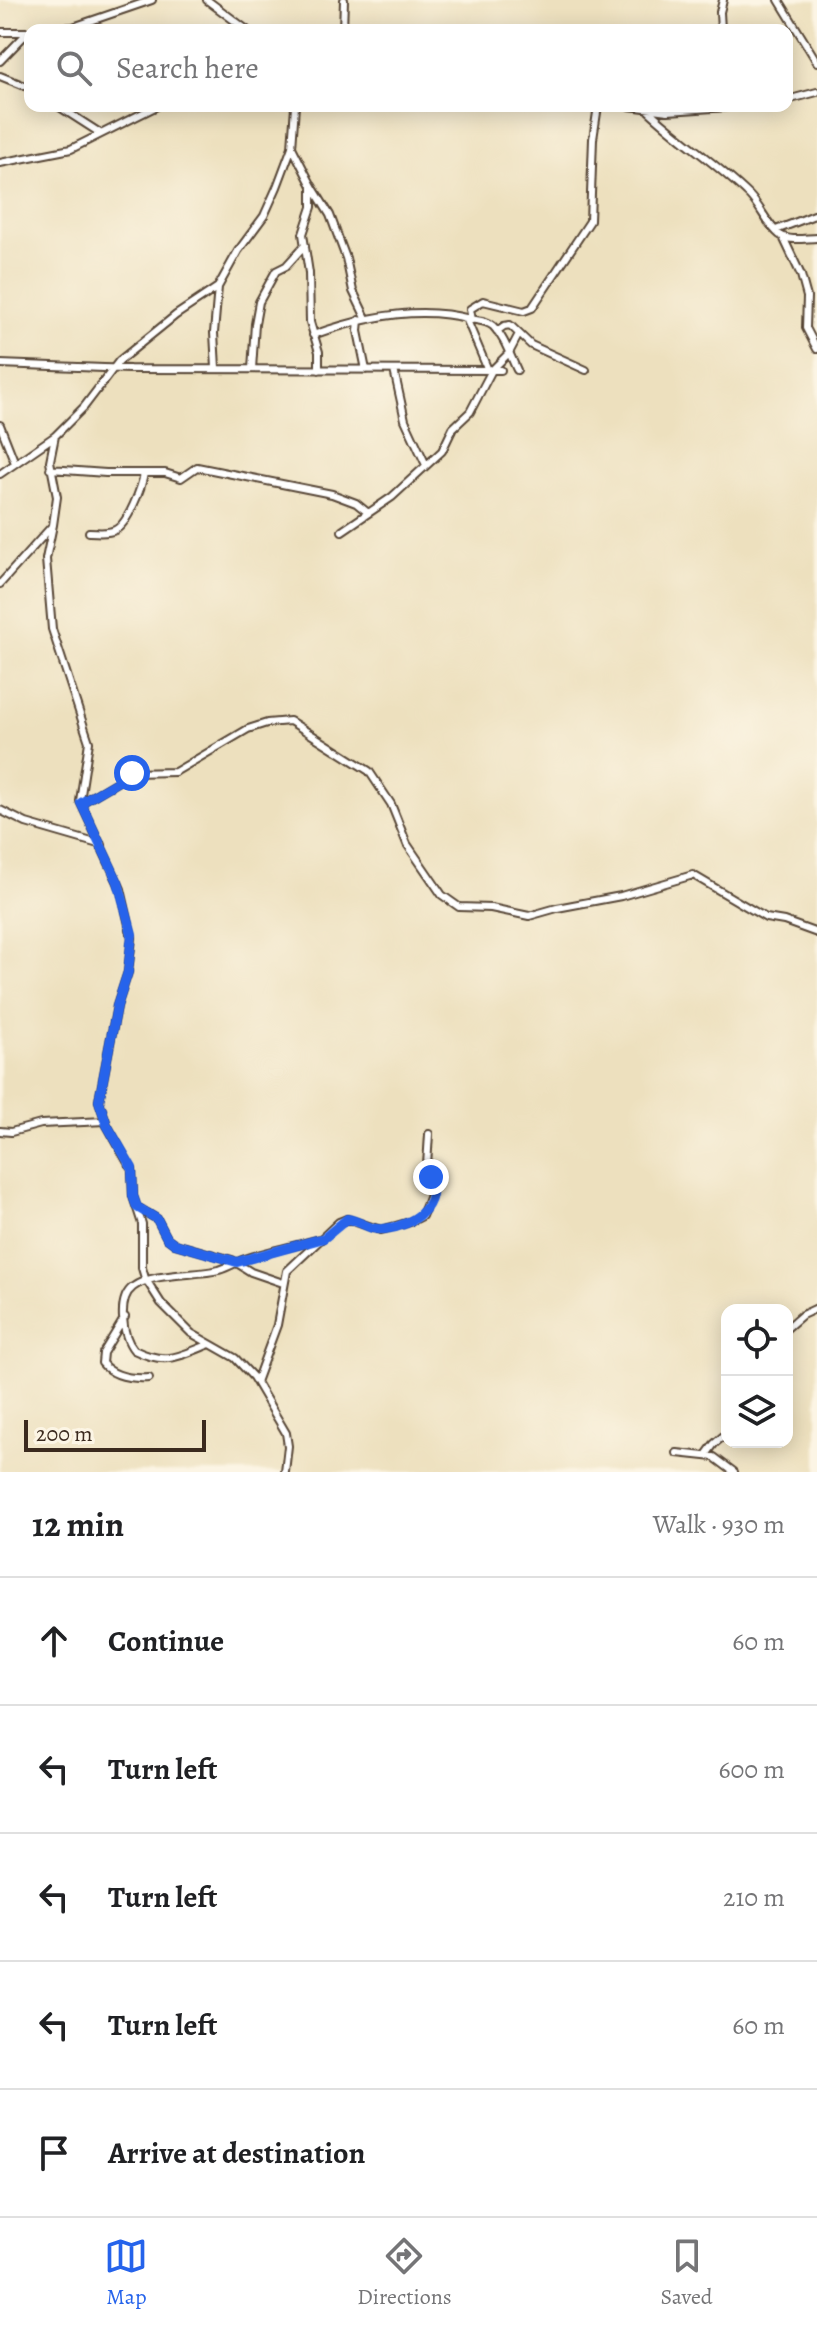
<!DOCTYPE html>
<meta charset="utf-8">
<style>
:root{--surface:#fff;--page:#f6f6f6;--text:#202124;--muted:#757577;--line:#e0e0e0;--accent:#2563eb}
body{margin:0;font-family:Alegreya,serif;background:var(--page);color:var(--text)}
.controls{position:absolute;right:24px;bottom:24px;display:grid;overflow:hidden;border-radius:16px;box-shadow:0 4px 20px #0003}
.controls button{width:72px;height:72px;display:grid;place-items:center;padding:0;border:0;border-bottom:2px solid var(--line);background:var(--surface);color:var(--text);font:40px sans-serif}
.scale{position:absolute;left:24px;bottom:20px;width:182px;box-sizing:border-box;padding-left:8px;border:4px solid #3b2a1e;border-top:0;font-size:22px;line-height:28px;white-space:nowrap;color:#3b2a1e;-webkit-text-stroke:6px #fcf5e5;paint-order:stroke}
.stop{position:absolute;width:24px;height:24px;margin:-18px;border:6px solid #2563eb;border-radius:50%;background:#fff}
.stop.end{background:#2563eb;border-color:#fff;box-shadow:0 2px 8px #0008}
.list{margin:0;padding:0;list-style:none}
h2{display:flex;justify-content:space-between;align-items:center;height:104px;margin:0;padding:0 32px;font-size:34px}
h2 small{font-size:26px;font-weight:400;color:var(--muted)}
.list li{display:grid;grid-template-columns:52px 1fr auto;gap:24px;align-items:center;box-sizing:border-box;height:128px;padding:0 32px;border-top:2px solid var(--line)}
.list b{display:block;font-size:30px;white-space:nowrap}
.list em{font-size:26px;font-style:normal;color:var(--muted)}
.icon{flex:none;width:44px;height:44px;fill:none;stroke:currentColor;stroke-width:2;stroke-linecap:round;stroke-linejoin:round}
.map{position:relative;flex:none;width:817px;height:1472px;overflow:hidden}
.search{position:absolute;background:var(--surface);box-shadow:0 4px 20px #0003;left:24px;right:24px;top:24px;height:88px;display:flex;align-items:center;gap:20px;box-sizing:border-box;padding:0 28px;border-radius:16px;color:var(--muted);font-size:30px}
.sheet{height:744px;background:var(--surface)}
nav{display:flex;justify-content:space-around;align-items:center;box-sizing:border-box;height:112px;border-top:2px solid var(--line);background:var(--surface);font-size:22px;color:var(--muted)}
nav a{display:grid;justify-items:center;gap:4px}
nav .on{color:var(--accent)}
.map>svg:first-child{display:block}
</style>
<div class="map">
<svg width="817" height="1472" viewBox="0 0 817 1472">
<rect width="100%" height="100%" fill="#fcf5e5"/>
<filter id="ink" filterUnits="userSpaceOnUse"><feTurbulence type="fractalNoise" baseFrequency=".0125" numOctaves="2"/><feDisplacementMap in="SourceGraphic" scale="16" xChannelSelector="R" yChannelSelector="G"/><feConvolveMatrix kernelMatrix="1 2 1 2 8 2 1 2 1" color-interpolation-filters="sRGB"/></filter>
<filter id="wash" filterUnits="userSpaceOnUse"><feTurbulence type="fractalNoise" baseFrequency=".006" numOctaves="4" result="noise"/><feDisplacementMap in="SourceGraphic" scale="32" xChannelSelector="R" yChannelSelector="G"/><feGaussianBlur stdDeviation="1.8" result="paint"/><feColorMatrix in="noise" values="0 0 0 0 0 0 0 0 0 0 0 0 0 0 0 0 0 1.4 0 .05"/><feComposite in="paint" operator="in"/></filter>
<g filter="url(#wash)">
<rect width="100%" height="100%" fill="#ede0be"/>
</g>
<g filter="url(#ink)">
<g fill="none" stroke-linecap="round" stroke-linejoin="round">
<defs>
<path id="minor" d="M 207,0 L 247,30
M 779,0 L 817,62
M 45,30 L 73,27 L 152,0
M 343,30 L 344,0
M 721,30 L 720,12 L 723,0
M 0,32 L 28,32
M 0,61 L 28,32
M 0,76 L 30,88
M 787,100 L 817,92
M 58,106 L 100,133
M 629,106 L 668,111 L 743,106
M 648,110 C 680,140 717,164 749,195 C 761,207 767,225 780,235 C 790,242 806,238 817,238
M 292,147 L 312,186 L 330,215 L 346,258 L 353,291 L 366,318
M 0,163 L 71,149 L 157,106
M 312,186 L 312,207 L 303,234 L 309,273 L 310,322 L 319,352 L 319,370
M 776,230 L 817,214
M 783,237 L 801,275 L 807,297 L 806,328 L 817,349
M 466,318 L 488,370
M 359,320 L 358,331 L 366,370
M 472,320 L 470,309 L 483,301 L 524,311 L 532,308 L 590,221 L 593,139 L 598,106
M 497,331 L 504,326 L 510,325 L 531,345 L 586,370
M 313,335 C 363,317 419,305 470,319 C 479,321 486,320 493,326 C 505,338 510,356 517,370
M 0,364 L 130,369 L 501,370
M 216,368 L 214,333 L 218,287
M 252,369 L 255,324 L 259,302 L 276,271 L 286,266 L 305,245
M 394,370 L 405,420 L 426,465
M 0,425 L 15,463
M 50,469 L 106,473 L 165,473 L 181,478 L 197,467 L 332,494 L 356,503 L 367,512
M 0,474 L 55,436 L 84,407 L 119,361 L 176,315 L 218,287 L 238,251 L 264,216 L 277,187 L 292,147 L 295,106
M 53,525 L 46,559 L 52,629 L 89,742 L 80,801 L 121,889 L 132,938 L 128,972 L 117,1006 L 99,1101 L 107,1125 L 132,1170 L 133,1196 L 142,1224 L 142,1268 L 145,1278 L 161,1303 L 191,1333 L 235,1358 L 253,1377 L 286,1433 L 288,1446 L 285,1472
M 342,531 L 392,497 L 442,451 L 453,428 L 470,412 L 492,370 L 509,353 L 519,334
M 89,532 C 98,532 107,534 115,530 C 128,524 142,487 144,473
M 0,584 L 53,525 L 57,497 L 50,461 L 55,436
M 81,803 L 132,773 L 175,772 L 248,729 L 267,723 L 290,721 L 369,771 L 391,804 L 407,844 L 442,895 L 459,907 L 491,908 L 529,916 L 557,908 L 621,896 L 693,875 L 766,918 L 784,921 L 817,933
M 0,810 L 26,823 L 102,845
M 0,1131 L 11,1132 L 41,1124 L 105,1121
M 137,1207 L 157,1219 L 167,1238 L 175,1244 L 232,1260 L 251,1272 L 283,1283
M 125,1317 L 103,1353 L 102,1363 C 113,1377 132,1379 149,1378
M 787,1328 L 802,1315 L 817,1308
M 210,1344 C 179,1356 167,1366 134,1350 C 122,1336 117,1299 133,1287 C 153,1272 195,1276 219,1270 C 229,1267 238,1261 248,1258 C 271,1250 296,1246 320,1239
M 256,1382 L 277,1325 L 287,1271 L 339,1222 L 347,1219 L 381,1230 L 410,1222 L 422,1216 L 433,1187 L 427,1165 L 429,1134
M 677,1453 L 714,1457 L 734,1472
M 706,1455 L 714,1444 L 727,1433"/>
</defs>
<use href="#minor" stroke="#564536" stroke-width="10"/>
<use href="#minor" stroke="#fff" stroke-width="6"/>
</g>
</g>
<g fill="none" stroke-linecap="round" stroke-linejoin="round" filter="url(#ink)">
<path stroke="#2563eb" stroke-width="10" d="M 132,773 L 81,803 L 118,882 L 132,934 L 128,972 L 117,1006 L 99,1101 L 107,1125 L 132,1168 L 133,1196 L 137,1207 L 157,1219 L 167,1238 L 175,1244 L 237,1262 L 324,1238 L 347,1219 C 358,1220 367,1228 377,1229 C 383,1230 390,1228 396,1227 C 420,1220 438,1204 431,1177"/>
</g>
</svg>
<div class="controls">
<button><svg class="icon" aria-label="locate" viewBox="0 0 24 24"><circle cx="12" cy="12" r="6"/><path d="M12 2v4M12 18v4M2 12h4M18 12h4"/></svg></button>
<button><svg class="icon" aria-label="layers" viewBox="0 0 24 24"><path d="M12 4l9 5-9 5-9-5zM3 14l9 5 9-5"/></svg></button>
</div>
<div class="scale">200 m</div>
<div class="stop" style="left:132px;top:773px"></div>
<div class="stop end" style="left:431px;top:1177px"></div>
<div class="search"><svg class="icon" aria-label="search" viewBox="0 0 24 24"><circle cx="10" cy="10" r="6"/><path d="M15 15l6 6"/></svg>Search here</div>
</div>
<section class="sheet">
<h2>12 min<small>Walk · 930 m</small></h2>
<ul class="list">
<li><svg class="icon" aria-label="ahead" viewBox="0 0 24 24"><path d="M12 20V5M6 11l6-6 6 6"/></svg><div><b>Continue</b></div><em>60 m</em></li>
<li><svg class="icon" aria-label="left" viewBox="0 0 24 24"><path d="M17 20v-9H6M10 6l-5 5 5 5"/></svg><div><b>Turn left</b></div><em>600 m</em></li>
<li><svg class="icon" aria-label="left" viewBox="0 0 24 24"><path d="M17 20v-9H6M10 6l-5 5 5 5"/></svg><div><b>Turn left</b></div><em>210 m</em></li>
<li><svg class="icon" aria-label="left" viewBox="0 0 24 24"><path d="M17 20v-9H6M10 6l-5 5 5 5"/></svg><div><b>Turn left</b></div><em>60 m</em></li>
<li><svg class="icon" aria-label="arrive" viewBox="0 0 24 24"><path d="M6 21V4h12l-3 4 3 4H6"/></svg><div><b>Arrive at destination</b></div></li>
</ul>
</section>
<nav>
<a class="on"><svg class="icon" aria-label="map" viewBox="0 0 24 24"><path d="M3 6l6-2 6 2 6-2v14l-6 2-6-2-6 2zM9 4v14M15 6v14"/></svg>Map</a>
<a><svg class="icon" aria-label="directions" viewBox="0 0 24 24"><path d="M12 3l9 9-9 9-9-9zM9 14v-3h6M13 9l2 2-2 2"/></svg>Directions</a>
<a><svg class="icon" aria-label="saved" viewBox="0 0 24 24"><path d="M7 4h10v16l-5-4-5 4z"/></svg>Saved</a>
</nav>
